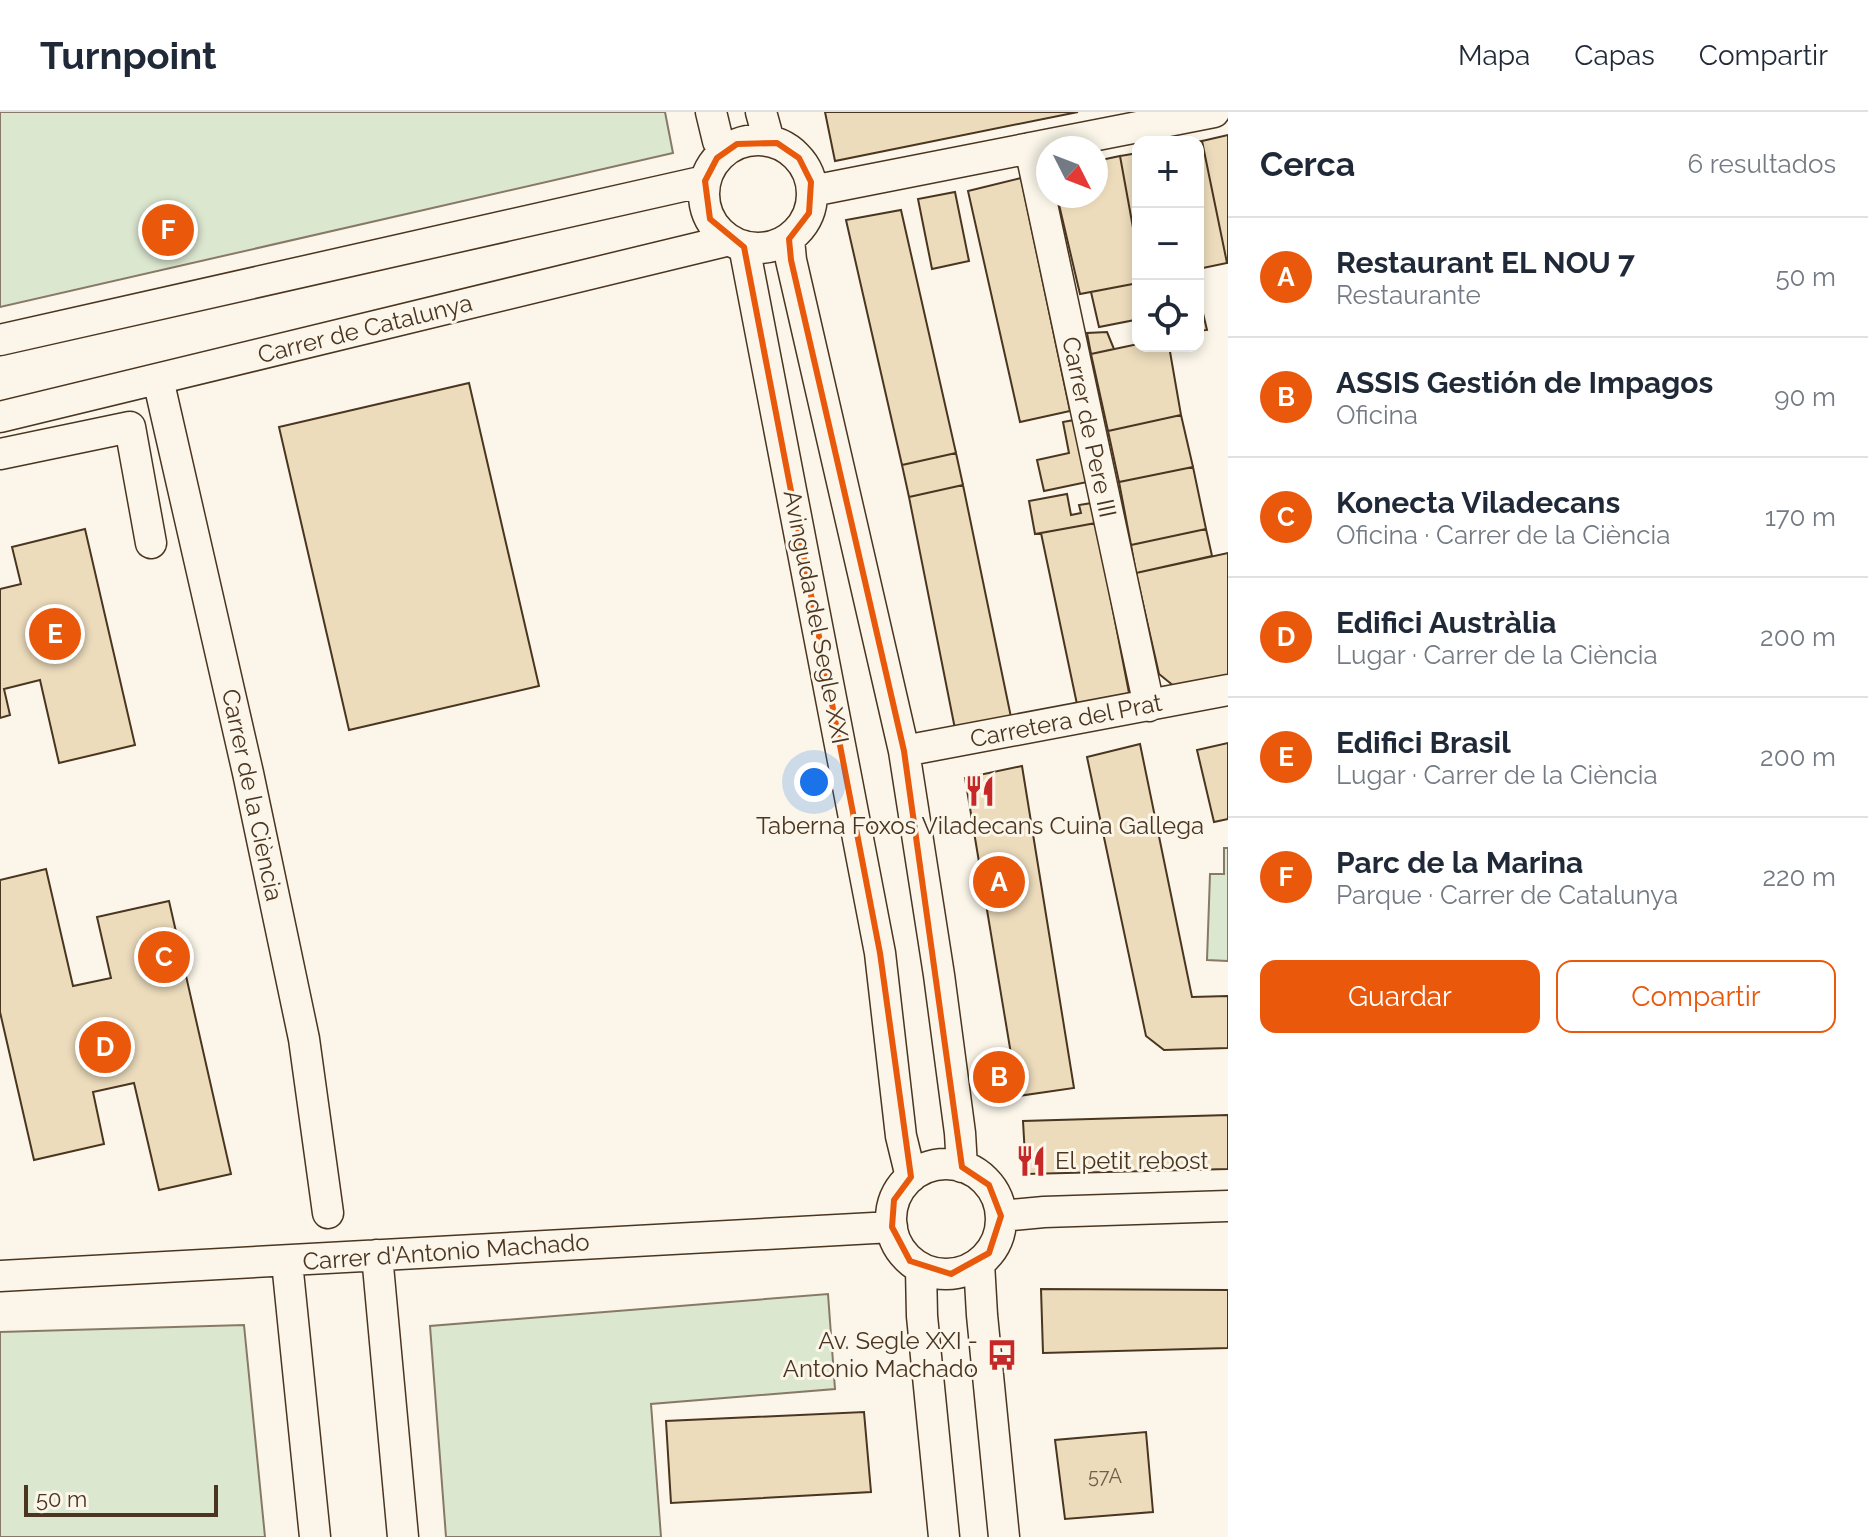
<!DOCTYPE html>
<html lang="es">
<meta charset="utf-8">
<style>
:root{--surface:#fff;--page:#f6f6f7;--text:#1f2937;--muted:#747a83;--line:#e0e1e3;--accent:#ea580c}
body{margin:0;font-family:Raleway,sans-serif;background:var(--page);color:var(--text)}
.controls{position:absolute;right:24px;top:24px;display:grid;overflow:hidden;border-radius:16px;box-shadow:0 4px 12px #0003}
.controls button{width:72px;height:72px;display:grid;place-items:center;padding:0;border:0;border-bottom:2px solid var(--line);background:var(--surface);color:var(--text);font:40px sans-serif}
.compass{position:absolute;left:1036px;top:24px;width:72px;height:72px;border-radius:50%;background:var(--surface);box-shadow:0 4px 12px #0003;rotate:132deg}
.scale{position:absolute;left:24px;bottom:20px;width:194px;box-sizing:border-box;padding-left:8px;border:4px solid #4a3520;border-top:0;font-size:22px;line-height:28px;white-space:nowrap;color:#4a3520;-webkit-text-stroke:6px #fbf6e9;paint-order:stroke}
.you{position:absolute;left:814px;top:670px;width:28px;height:28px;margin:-20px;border:6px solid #fff;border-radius:50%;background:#1a73e8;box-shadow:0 0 0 12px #1a73e833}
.badge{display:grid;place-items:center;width:52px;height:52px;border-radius:50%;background:var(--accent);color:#fff;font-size:26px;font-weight:700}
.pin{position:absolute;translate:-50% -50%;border:4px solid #fff;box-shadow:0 2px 8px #0006}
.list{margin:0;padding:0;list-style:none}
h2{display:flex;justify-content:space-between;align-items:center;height:104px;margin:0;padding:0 32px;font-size:34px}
h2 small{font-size:26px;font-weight:400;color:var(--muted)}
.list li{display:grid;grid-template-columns:52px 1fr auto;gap:24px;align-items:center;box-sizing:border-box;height:120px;padding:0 32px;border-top:2px solid var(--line)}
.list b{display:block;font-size:30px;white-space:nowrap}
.list p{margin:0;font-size:26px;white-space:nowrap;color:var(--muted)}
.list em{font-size:26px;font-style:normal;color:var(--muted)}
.actions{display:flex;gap:16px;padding:24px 32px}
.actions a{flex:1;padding:18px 0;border:2px solid var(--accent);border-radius:16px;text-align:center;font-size:28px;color:var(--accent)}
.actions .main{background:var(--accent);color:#fff}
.icon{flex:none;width:44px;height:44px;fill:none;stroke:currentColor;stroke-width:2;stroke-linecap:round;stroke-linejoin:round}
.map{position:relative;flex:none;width:1228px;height:1425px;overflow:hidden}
header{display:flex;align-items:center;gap:48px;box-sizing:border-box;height:112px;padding:0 40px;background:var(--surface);border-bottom:2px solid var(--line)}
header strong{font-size:38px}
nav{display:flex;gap:44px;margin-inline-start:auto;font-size:28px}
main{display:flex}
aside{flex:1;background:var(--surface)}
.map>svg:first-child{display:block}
</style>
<header>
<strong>Turnpoint</strong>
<nav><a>Mapa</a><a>Capas</a><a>Compartir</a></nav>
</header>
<main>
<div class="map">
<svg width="1228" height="1425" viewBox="0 0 1228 1425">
<rect width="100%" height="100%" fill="#fbf6e9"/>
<path fill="#dce7d0" stroke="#887966" stroke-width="2" d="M 0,0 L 665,0 L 673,41 L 0,195 Z
M 1224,736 L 1228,736 L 1228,849 L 1207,848 L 1210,762 L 1224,762 Z
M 828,1182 L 835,1277 L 651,1292 L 661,1425 L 446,1425 L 430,1214 Z
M 244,1213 L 265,1425 L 0,1425 L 0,1220 Z"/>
<path fill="#ecdcbc" stroke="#4a3520" stroke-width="2" d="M 825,0 L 1078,0 L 835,49 Z
M 1228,23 L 1228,151 L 1227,151 L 1202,29 Z
M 1202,29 L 1227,151 L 1198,157 L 1196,30 Z
M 1138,41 L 1138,143 L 1120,44 Z
M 1120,44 L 1138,143 L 1138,171 L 1080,182 L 1057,84 L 1096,84 L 1096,49 Z
M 1021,66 L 1070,299 L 1020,310 L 968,79 Z
M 955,80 L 969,149 L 932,157 L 918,87 Z
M 901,98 L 956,341 L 902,353 L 846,108 Z
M 1138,171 L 1138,218 L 1135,208 L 1099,215 L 1091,180 Z
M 1201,193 L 1207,218 L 1198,219 L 1198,194 Z
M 1107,220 L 1114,237 L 1091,242 L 1087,221 Z
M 1138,232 L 1169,234 L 1181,303 L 1108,319 L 1091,242 Z
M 469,271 L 539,574 L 349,618 L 279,315 Z
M 1181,303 L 1193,355 L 1119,370 L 1108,319 Z
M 1074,308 L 1087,370 L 1044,379 L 1037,348 L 1069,341 L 1063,310 Z
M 956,341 L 963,373 L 909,385 L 902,353 Z
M 1193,355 L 1206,417 L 1131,433 L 1119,370 Z
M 963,373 L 1012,610 L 956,622 L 909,385 Z
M 1067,382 L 1071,403 L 1081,401 L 1079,393 L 1092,391 L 1096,411 L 1035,422 L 1029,389 Z
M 1096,411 L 1130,586 L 1078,597 L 1041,421 Z
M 85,417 L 135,633 L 59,651 L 40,568 L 4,577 L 10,603 L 0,606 L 0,477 L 21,472 L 12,435 Z
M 1206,417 L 1212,444 L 1136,461 L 1131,433 Z
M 1228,441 L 1228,569 L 1180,579 L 1159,562 L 1136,461 Z
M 1228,631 L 1228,707 L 1214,710 L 1197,638 Z
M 1140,632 L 1192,885 L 1228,884 L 1228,936 L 1164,938 L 1146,924 L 1087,645 Z
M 1022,654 L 1074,976 L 1018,984 L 965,666 Z
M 46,757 L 73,874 L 111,866 L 97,805 L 169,789 L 231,1062 L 159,1078 L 134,971 L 93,980 L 104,1032 L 34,1048 L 0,900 L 0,768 Z
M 1228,1003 L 1228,1057 L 1026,1062 L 1023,1009 Z
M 1041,1177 L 1228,1178 L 1228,1236 L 1043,1241 Z
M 864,1300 L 871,1380 L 671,1391 L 666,1309 Z
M 1146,1320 L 1153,1400 L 1065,1407 L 1055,1328 Z"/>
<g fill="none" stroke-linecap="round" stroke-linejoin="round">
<defs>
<path id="minor" d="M 711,0 L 718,29 L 724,40
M 761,0 L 769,29
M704 82a54 54 0 1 1 108 0a54 54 0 1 1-108 0Z
M 1030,36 L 1149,594
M 812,79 L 1214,0
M 789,127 L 791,148 L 904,639 L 939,863 L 960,1021 L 962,1055
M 744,134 L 880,841 L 901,1024 L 911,1065
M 0,228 L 705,69
M 158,267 L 248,661 L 304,927 L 328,1101
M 0,305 L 730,128
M 0,342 L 130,315 L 151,431
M 904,639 L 1228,578
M891 1107a55 55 0 1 1 110 0a55 55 0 1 1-110 0Z
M 1001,1104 L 1044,1100 L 1228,1094
M 377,1143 L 403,1425
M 287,1150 L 315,1425
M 979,1151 L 982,1203 L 1004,1425
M 921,1157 L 922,1204 L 944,1425
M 0,1164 L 892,1115"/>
</defs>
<use href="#minor" stroke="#4a3520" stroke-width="33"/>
<use href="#minor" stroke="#fbf6e9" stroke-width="30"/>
</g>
<path fill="none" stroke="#e8590c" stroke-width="6" stroke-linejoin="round" d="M 777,31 L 799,46 L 811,70 L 809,101 L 789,127 L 791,148 L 904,639 L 962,1055 L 989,1073 L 1001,1104 L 989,1141 L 951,1162 L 910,1149 L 892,1115 L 894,1088 L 911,1065 L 880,841 L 744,135 L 710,107 L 705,69 L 717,46 L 737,32 Z"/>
<defs>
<symbol id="restaurant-bare" viewBox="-9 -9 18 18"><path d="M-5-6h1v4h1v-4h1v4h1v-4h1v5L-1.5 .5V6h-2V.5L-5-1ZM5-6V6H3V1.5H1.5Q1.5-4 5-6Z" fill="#c62828" stroke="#fbf6e9" stroke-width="2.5" paint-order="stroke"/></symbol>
<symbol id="bus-bare" viewBox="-9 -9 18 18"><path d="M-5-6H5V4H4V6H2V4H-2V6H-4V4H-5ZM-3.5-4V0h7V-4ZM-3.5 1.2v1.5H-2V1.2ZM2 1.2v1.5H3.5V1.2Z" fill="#c62828" stroke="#fbf6e9" stroke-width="2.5" paint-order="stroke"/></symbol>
</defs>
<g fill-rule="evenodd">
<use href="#restaurant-bare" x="958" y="657" width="44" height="44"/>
<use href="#restaurant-bare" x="1009" y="1027" width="44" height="44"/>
<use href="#bus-bare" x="980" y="1221" width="44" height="44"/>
</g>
<g text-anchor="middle" stroke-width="6" stroke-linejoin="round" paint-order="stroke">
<g font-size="20" fill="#725f47">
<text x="1105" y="1371">57A</text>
</g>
<g font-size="24" fill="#4a3520" stroke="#fbf6e9">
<text transform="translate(365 217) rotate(-14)" y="8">Carrer de Catalunya</text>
<text transform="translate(1089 315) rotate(78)" y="8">Carrer de Pere III</text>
<text transform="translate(816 505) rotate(79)" y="8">Avinguda del Segle XXI</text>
<text transform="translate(1066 609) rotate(-11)" y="8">Carretera del Prat</text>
<text transform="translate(252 683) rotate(78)" y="8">Carrer de la Ciència</text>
<text transform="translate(446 1140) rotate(-4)" y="8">Carrer d'Antonio Machado</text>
</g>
<g font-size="24" fill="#4a3520" stroke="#fbf6e9">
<text x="980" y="722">Taberna Foxos Viladecans Cuina Gallega</text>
<text x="1055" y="1057" text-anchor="start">El petit rebost</text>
<text x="978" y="1237" text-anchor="end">Av. Segle XXI -<tspan x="978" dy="28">Antonio Machado</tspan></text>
</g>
</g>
</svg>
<div class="controls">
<button>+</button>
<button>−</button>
<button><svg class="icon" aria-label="locate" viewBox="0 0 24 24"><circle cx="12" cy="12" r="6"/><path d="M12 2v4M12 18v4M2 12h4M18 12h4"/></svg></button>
</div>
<svg class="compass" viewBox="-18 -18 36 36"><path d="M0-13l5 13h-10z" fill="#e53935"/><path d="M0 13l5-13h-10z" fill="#747a83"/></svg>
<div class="scale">50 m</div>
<div class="you"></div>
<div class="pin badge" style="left:999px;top:770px">A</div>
<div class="pin badge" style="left:999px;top:965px">B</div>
<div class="pin badge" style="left:164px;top:845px">C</div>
<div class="pin badge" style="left:105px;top:935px">D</div>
<div class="pin badge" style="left:55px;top:522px">E</div>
<div class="pin badge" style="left:168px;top:118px">F</div>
</div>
<aside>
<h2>Cerca<small>6 resultados</small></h2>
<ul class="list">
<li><span class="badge">A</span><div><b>Restaurant EL NOU 7</b><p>Restaurante</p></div><em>50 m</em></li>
<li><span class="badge">B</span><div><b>ASSIS Gestión de Impagos</b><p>Oficina</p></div><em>90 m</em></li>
<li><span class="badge">C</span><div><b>Konecta Viladecans</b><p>Oficina · Carrer de la Ciència</p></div><em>170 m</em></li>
<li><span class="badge">D</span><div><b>Edifici Austràlia</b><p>Lugar · Carrer de la Ciència</p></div><em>200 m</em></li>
<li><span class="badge">E</span><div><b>Edifici Brasil</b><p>Lugar · Carrer de la Ciència</p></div><em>200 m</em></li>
<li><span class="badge">F</span><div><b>Parc de la Marina</b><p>Parque · Carrer de Catalunya</p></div><em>220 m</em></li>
</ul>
<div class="actions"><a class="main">Guardar</a><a>Compartir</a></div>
</aside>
</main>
